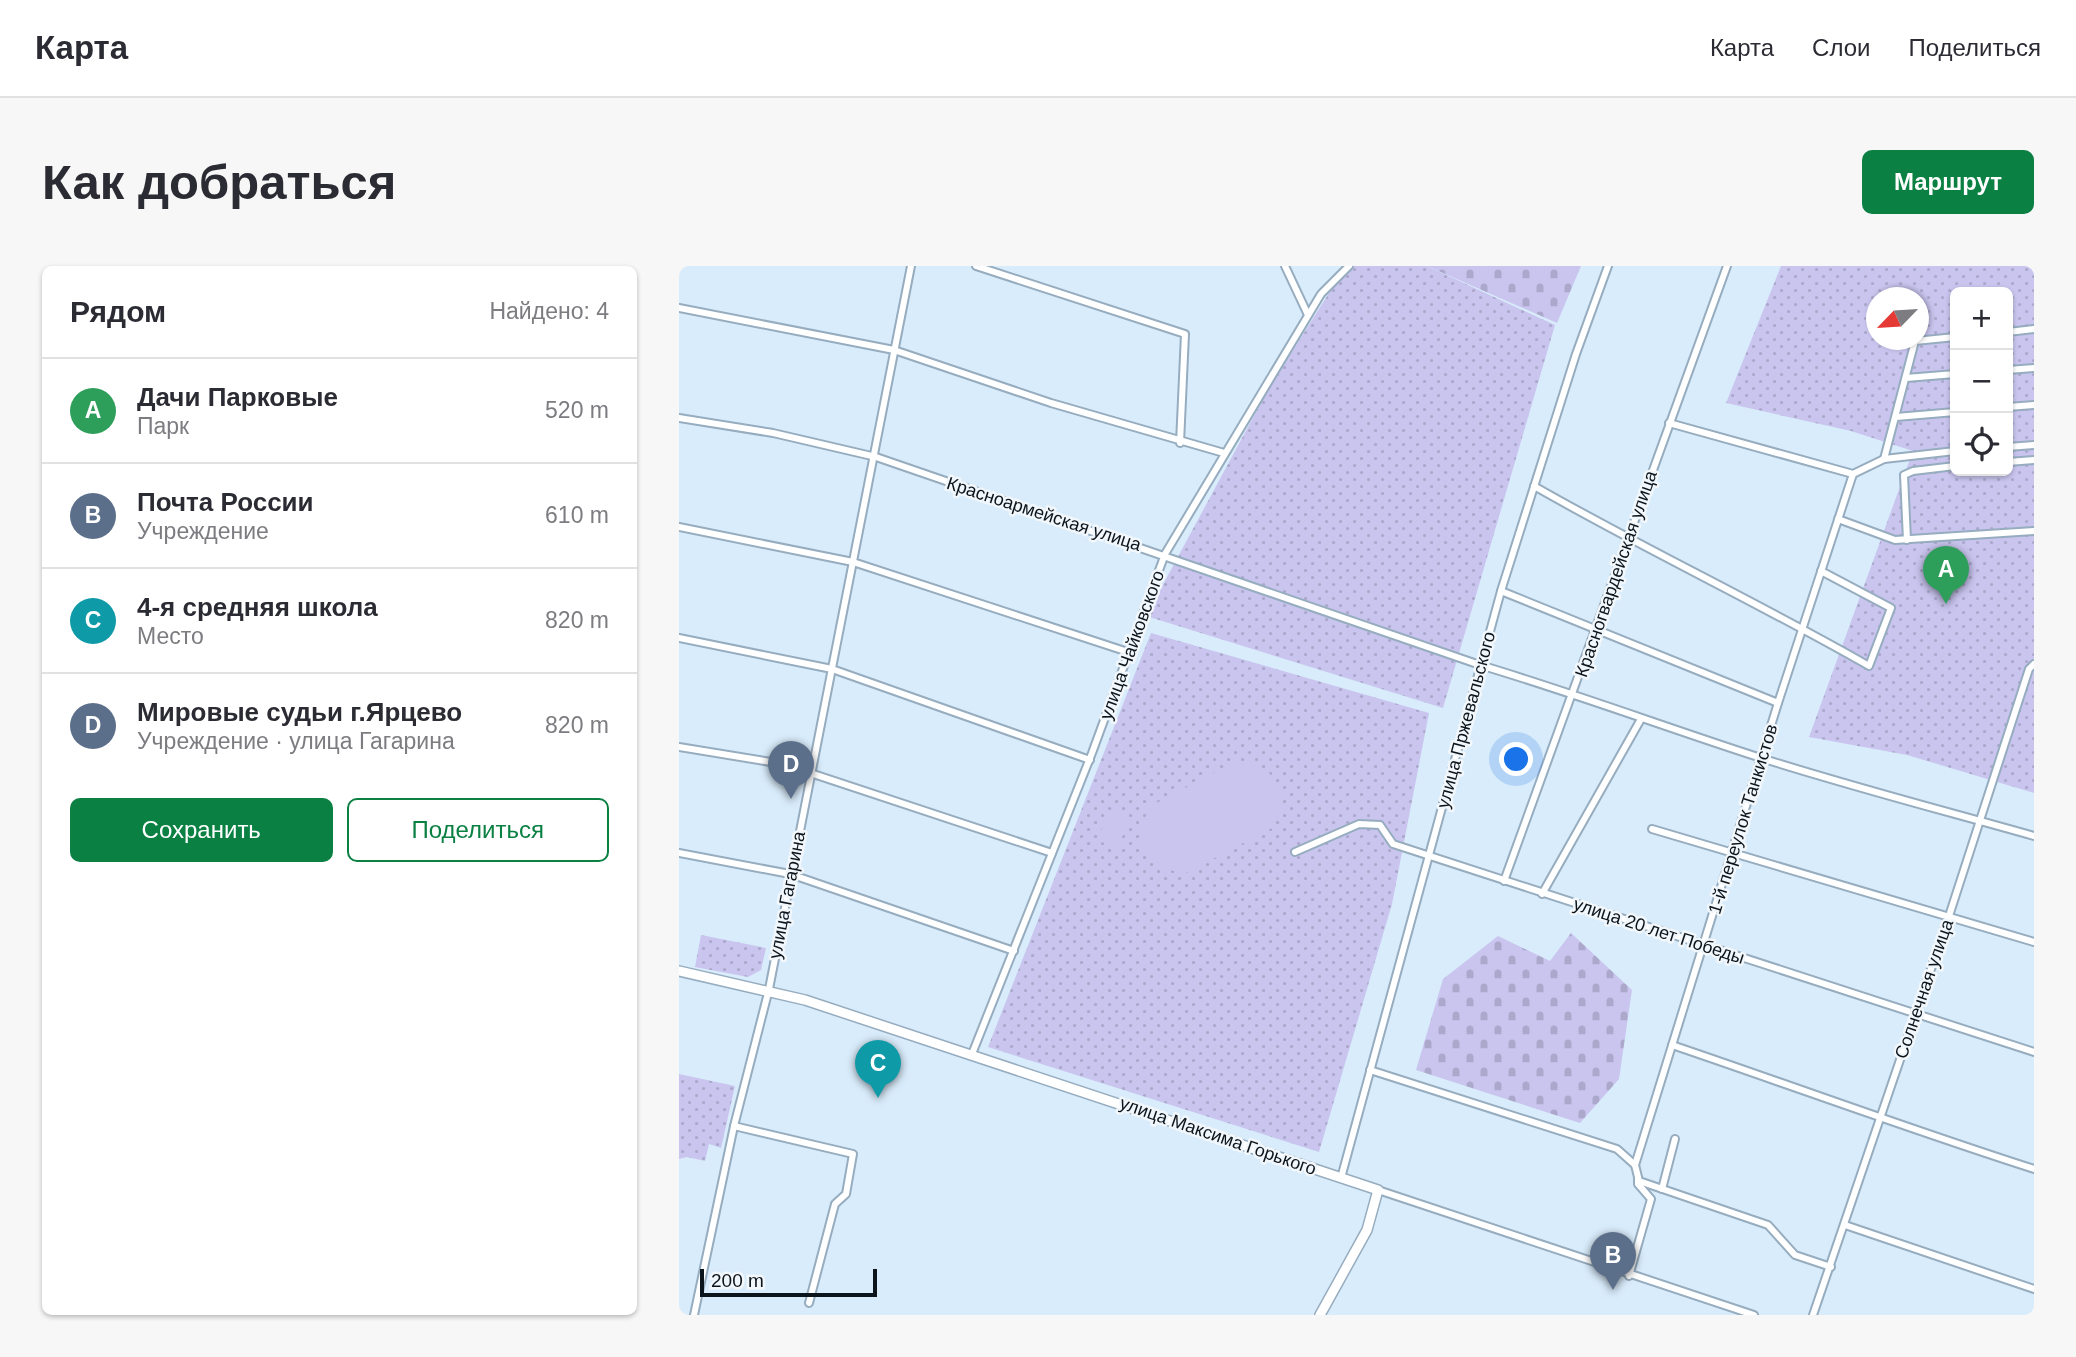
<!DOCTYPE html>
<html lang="ru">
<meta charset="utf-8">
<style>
:root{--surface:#fff;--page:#f7f7f7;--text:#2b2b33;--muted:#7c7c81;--line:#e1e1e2;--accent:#0b8043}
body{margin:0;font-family:Helvetica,sans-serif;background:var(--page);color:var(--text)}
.controls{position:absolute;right:21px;top:21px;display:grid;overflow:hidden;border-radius:10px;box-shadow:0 2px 5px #0004}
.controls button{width:63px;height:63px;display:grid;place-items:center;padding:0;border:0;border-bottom:2px solid var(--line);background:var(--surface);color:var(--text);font:35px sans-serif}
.compass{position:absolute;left:1187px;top:21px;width:63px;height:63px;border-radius:50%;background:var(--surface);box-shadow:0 2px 5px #0004;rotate:245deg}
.scale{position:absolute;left:21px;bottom:18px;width:177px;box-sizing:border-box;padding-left:7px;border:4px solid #0d151c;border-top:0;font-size:19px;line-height:24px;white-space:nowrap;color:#0d151c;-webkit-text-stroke:5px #f2f7fb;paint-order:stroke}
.you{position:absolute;left:838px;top:494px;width:24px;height:24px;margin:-18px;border:5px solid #fff;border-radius:50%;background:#1a73e8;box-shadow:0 0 0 10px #1a73e833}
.badge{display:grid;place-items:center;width:46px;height:46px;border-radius:50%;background:var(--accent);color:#fff;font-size:23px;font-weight:700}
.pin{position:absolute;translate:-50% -58px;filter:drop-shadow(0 2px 4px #0008)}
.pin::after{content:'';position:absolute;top:37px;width:24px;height:21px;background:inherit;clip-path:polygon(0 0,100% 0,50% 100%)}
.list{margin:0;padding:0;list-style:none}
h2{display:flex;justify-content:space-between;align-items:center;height:91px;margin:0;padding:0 28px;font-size:30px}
h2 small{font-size:23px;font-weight:400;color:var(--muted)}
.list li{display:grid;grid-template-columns:46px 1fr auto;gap:21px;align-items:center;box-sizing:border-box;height:105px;padding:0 28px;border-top:2px solid var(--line)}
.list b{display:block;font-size:26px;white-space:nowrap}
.list p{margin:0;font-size:23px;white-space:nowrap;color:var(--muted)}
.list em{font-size:23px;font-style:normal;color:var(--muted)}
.actions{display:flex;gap:14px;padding:21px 28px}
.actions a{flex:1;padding:16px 0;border:2px solid var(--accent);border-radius:10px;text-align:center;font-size:24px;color:var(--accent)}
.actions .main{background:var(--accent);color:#fff}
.icon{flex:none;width:38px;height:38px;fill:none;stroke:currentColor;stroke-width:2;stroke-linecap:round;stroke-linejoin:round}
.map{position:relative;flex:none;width:1355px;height:1049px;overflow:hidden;border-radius:10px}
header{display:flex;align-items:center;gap:42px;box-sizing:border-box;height:98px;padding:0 35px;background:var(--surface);border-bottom:2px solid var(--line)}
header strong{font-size:33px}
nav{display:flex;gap:38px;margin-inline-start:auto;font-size:24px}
.intro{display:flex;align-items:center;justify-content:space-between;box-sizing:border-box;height:168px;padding:0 42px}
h1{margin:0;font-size:49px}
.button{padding:18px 32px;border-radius:10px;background:var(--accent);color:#fff;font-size:24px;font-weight:700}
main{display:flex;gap:42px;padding:0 42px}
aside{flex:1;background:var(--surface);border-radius:10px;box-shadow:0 2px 5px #0004}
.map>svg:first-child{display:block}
</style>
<header>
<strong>Карта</strong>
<nav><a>Карта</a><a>Слои</a><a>Поделиться</a></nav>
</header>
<div class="intro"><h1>Как добраться</h1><a class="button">Маршрут</a></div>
<main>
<aside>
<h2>Рядом<small>Найдено: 4</small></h2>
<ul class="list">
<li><span class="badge" style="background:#2e9e5b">A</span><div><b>Дачи Парковые</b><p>Парк</p></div><em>520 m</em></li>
<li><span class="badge" style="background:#5c6f8a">B</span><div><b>Почта России</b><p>Учреждение</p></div><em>610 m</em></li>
<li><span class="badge" style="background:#0f9aa8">C</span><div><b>4-я средняя школа</b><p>Место</p></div><em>820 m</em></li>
<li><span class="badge" style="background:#5c6f8a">D</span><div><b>Мировые судьи г.Ярцево</b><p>Учреждение · улица Гагарина</p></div><em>820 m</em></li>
</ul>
<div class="actions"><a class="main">Сохранить</a><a>Поделиться</a></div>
</aside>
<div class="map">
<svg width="1355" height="1049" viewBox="0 0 1355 1049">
<defs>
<pattern id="cemetery-stones" width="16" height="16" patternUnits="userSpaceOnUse" patternTransform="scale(1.75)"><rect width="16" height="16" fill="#c9c5ef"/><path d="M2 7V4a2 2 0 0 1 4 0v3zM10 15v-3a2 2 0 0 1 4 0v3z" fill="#aba8cc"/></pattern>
<pattern id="park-dots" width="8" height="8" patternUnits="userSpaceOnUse" patternTransform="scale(1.75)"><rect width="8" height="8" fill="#c9c5ef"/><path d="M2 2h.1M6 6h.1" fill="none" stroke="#aba8cc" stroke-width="1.8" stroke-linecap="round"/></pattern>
</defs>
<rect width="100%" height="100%" fill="#d9ecfb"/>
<g fill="url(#cemetery-stones)">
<polygon points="748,0 902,0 878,57"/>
<polygon points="892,667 953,724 940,813 901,857 737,804 764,713 819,670 871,695"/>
</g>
<g fill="url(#park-dots)" fill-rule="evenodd">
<polygon points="667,0 748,0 876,59 764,442 467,350 590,122"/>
<path d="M1102,0H1350L1355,4V527L1228,489L1130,471L1234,185L1172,165L1047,137ZM1276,26H1329V205H1276ZM1198,32H1240V74H1198Z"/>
<polygon points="472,367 750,447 713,638 640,886 309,781"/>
<polygon points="22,669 87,682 82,704 69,711 16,701"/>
<polygon points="0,808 56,820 42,882 30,878 26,895 8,891 0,893"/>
</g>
<g fill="#c9c5ef">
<path d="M555,496C581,498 599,506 604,533L593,562L507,607C463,602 455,579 470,541Z"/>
<polygon points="428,545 449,551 440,581 419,575"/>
</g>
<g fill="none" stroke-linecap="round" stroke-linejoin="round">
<defs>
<g id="street">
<polyline points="297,0 506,68 501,177"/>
<polyline points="606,0 629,49"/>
<polyline points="0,42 215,84 372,137 545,187"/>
<polyline points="1329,66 1355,63"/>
<polyline points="1329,104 1355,102"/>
<polyline points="1227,112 1276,108"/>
<polyline points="1329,141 1355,139"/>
<polyline points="1217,151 1276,146"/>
<path d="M0,152L94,167L197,191L801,399C895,427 986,461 1079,491C1170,520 1263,544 1355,570"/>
<polyline points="990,157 1174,208 1205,193 1276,185"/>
<polyline points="1329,181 1355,179"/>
<polyline points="1205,193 1236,75 1276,71"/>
<polyline points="1329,196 1355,194"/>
<path d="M855,220C965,283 1080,337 1190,400L1212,342L1142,305"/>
<polyline points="1159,253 1216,274 1355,265"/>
<polyline points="0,261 174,296 452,387"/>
<polyline points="1228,274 1225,209 1234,205 1276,200"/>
<polyline points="822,325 1099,437"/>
<polyline points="0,372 153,403 411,494"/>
<polyline points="0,481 104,498 373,587"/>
<polyline points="973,563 1355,676"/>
<polyline points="616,586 680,558 701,559 714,578 1355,786"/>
<polyline points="0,587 111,608 335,685"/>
<polyline points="825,615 1048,0"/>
<polyline points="863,628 962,453"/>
<path d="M993,779C1114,820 1233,864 1355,903"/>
<polyline points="293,788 413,487 486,288 642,28 670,0"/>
<polyline points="691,804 938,883 956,899 960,915 1089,959 1116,989 1152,1001"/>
<polyline points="55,860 174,888 167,928 156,938 130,1037"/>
<polyline points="956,899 1099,437 1174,208"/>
<polyline points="662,912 822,325 897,88 929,0"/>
<polyline points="983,923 996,873"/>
<polyline points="699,924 1075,1049"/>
<polyline points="1166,959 1355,1023"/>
<polyline points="950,1010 972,933 959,918 959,913"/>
<polyline points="15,1049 55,860 90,723 232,0"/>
<polyline points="1134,1049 1270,650 1350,403 1355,398"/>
</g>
<polyline id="secondary" points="0,705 126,734 699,924 688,964 641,1049"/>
</defs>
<use href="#street" stroke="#96acbf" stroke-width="10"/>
<use href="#secondary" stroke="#96acbf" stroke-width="12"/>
<use href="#street" stroke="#fff" stroke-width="6"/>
<use href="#secondary" stroke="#fff" stroke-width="9"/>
</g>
<g text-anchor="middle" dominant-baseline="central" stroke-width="5" stroke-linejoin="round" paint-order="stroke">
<g font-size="18" fill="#0d151c" stroke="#f2f7fb">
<text transform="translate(365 248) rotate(18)">Красноармейская улица</text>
<text transform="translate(937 308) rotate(-71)">Красногвардейская улица</text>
<text transform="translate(453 379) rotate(-70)">улица Чайковского</text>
<text transform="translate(787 454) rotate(-75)">улица Пржевальского</text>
<text transform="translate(1064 553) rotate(-73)">1-й переулок Танкистов</text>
<text transform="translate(108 629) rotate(-79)">улица Гагарина</text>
<text transform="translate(980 665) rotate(18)">улица 20 лет Победы</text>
<text transform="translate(1245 723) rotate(-71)">Солнечная улица</text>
<text transform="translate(539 870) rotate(19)">улица Максима Горького</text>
</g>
</g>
</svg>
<div class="controls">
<button>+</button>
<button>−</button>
<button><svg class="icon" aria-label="locate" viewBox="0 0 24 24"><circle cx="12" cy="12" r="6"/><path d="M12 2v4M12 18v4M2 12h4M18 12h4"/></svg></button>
</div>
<svg class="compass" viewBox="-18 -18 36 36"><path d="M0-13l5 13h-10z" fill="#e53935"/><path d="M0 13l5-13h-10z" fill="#7c7c81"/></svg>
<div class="scale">200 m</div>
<div class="you"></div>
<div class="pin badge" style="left:1267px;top:338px;background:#2e9e5b">A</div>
<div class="pin badge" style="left:934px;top:1024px;background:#5c6f8a">B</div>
<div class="pin badge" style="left:199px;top:832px;background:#0f9aa8">C</div>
<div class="pin badge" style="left:112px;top:533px;background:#5c6f8a">D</div>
</div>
</main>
